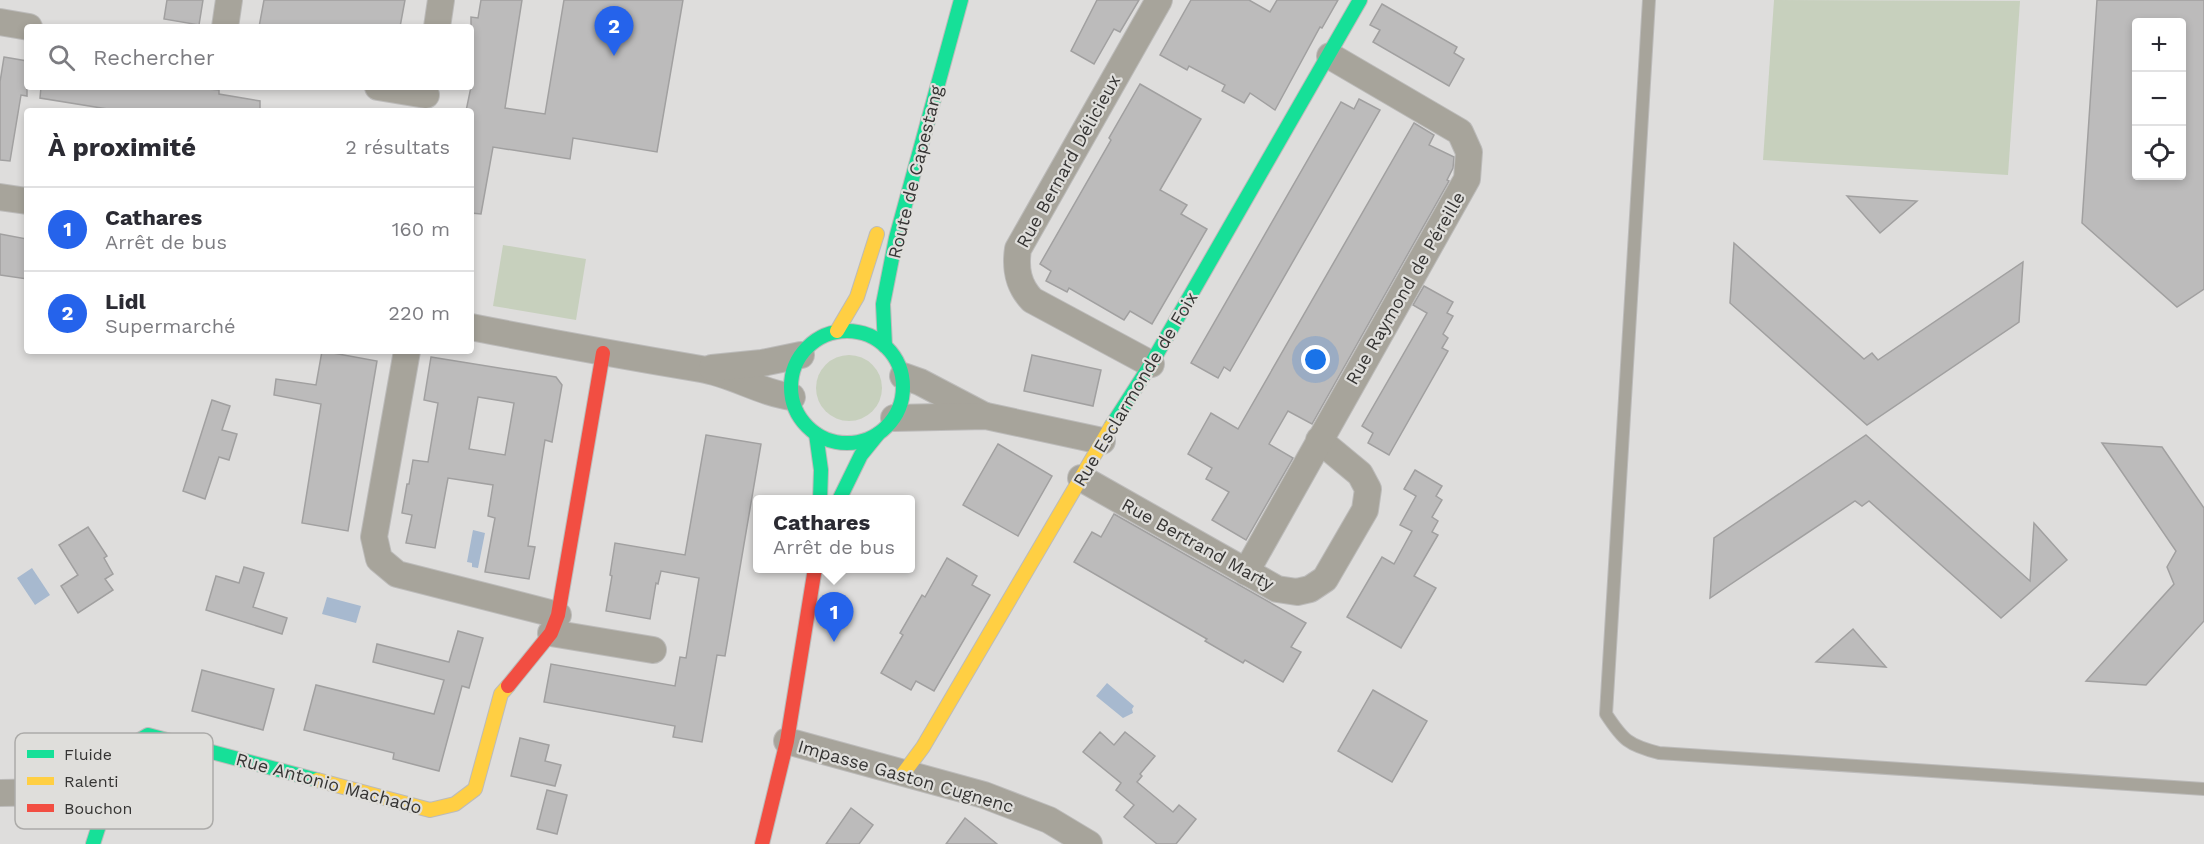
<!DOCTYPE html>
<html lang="fr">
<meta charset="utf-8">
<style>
:root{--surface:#fff;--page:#f7f7f7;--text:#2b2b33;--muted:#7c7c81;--line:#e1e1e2;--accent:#2563eb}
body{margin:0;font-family:"Work Sans",sans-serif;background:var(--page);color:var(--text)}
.controls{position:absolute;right:18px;top:18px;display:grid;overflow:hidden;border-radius:6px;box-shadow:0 3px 9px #0003}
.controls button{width:54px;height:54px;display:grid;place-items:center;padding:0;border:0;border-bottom:2px solid var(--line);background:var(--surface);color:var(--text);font:30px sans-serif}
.you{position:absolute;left:1316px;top:360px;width:21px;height:21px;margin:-15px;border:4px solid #fff;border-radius:50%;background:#1a73e8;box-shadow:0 0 0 9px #1a73e833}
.badge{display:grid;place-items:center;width:39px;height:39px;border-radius:50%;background:var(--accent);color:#fff;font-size:20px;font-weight:700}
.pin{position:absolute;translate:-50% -50px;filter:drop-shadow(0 2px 3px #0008)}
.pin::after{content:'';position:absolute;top:32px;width:21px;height:18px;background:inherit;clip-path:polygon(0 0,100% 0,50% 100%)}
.popup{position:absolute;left:753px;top:495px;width:162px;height:78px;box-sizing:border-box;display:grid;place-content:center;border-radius:6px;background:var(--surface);filter:drop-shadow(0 2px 4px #0005);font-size:20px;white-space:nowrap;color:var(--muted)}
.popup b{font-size:22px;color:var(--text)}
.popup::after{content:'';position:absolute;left:50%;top:100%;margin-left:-12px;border:12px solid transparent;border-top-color:var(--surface)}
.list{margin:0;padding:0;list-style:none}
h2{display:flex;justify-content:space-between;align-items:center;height:78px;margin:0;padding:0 24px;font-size:26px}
h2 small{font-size:20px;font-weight:400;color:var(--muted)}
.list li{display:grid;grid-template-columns:39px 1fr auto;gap:18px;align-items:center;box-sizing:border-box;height:84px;padding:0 24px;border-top:2px solid var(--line)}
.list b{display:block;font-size:22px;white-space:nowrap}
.list p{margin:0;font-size:20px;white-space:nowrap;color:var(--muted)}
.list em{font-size:20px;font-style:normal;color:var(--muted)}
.icon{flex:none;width:33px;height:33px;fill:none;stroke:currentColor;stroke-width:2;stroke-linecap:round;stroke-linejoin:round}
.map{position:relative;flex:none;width:2204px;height:844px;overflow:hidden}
.search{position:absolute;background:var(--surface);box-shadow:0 3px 9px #0003;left:24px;top:24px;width:450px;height:66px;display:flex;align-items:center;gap:15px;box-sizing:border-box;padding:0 21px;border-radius:6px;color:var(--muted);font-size:22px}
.panel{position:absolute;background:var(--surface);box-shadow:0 3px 9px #0003;left:24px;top:108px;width:450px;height:246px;border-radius:6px}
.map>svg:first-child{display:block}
</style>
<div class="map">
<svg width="2204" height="844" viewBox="0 0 2204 844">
<rect width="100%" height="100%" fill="#dedddc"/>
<g fill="#c7d0bd">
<polygon points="1774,0 2020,1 2008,175 1763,160"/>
<polygon points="503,245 586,259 576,320 493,306"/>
<circle cx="849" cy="388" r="33"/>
</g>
<g fill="#a7b9cf">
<polygon points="473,530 485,533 478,568 472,567 472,563 467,562"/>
<polygon points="32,568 50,595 35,605 17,578"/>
<polygon points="327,597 361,606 356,623 322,614"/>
<polygon points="1107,683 1134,706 1132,709 1133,713 1123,718 1096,696"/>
</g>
<g fill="#bcbbbb" stroke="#a1a0a0" stroke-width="1.5" fill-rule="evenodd">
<polygon points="167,0 203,0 199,25 164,19"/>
<polygon points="264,0 405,0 400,27 259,27"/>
<polygon points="481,0 522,0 505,108 545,114 564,0 683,0 657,152 573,138 570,159 493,147 481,214 471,213 471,111 466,111 471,87 471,17 478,18"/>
<polygon points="1097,0 1139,0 1120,32 1114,29 1094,64 1071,51"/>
<polygon points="1191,0 1249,0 1270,12 1277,0 1338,0 1322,28 1320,27 1275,110 1250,93 1244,103 1222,91 1225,85 1189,66 1187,70 1160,55"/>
<path d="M2097,0H2204V289L2177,307L2082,223ZM2136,22H2181V176H2136Z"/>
<polygon points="1382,4 1457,47 1454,53 1464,59 1449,86 1373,42 1380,30 1370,25"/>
<polygon points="4,57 27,61 27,96 21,95 10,161 0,160 0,82"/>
<polygon points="1140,84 1201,119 1160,190 1187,205 1181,214 1207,229 1152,324 1130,311 1124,320 1069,288 1067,292 1046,281 1051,271 1040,264 1111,140 1109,138"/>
<polygon points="41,87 209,87 209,89 219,90 219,94 260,101 260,111 120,111 40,98"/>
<polygon points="1359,99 1380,110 1230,371 1224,367 1218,378 1191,363 1341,102 1354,109"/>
<polygon points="1414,123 1434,135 1429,145 1454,157 1453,168 1447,180 1449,181 1312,424 1288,411 1269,444 1293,458 1246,540 1212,520 1229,492 1206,479 1212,468 1188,454 1211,413 1238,429"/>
<polygon points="1847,196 1917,201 1880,233"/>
<polygon points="0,234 27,239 27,279 0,275"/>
<polygon points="1734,243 1864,359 1872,353 1878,360 2023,262 2019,322 1867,425 1730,303"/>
<polygon points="1424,286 1453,302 1447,313 1453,316 1443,334 1448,338 1442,348 1448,351 1389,455 1368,443 1373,433 1362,426 1427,313 1413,305"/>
<polygon points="322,351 377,361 348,531 302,523 321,404 274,395 276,379 316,385"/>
<polygon points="1032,355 1101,370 1093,406 1024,391"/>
<path d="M431,357L556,377L562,385L552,442L545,440L528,546L535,547L529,579L485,572L495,518L488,516L493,485L448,478L435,548L406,543L412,515L402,513L407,484H409L413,460L428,462L438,403L424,400ZM478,397L514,403L505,455L469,449Z"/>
<polygon points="212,400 230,406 222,430 237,434 229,460 219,457 205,499 183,491"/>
<polygon points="706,435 761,444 725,656 717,655 702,742 673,737 675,726 544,702 551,664 675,686 680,657 686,658 699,578 661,571 658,584 656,583 650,619 606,611 612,576 610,575 615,543 685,555"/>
<polygon points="1866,435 2030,581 2034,523 2067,560 2001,618 1869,501 1862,506 1855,501 1710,598 1714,538"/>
<polygon points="2102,443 2162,447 2204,508 2204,621 2146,685 2086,681 2174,584 2167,567 2176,551"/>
<polygon points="998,444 1052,476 1018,536 963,505"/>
<polygon points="1415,470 1442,486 1436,496 1442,500 1432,517 1438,521 1432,532 1438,535 1414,576 1436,588 1401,648 1347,617 1382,557 1394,564 1412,531 1400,525 1416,496 1404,489"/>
<polygon points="1114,514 1306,623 1291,647 1301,652 1283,682 1245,660 1243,663 1205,641 1207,639 1074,562 1092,532 1101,537"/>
<polygon points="88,527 107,556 104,558 113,574 105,579 113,590 78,613 61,586 78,575 59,545"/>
<polygon points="947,558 977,576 972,585 990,595 934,691 916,681 911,690 881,673 903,635 900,633 922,595 925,597"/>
<polygon points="244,567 264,573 253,607 287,618 282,634 206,610 216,576 239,583"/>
<polygon points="1853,629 1886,667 1816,662"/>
<polygon points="458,631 483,638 469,688 462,686 439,771 393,759 394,753 304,730 316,685 434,714 444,680 373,662 377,644 449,662"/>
<polygon points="202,670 274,689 263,730 192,711"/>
<polygon points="1373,690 1427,721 1392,782 1338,751"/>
<polygon points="1100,732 1114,745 1125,732 1155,756 1140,774 1142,776 1137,782 1173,812 1179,805 1196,819 1176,844 1157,844 1124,817 1134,805 1116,790 1121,783 1083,752"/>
<polygon points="520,738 549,745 545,761 561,765 555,786 511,776"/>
<polygon points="547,790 567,795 557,834 537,829"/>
<polygon points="851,808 873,825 859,844 826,844"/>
<polygon points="965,818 997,844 946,844"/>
</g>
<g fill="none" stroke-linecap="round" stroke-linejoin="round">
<defs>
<path id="lane" d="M1649,0L1606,714C1623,740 1628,745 1659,753L2204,789"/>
<g id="street">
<polyline points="0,22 29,27"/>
<polyline points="225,27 229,0"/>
<polyline points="437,27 441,0"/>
<polyline points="378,87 426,95"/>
<polyline points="0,197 27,201"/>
<path d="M471,327C547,342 624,356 701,369C732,374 761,393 792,397"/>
<polyline points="407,351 374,537 379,559 397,574 558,615"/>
<path d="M1151,364L1032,300C1018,285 1015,269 1018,249L1159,0"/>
<polyline points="712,368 762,363 801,355"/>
<polyline points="903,376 920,382 983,415"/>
<polyline points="894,418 986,416 1102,441"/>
<polyline points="1081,478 1277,589 1297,592 1310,589 1325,579 1365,510 1368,489 1360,474 1319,440"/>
<polyline points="1246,572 1467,179 1469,152 1460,132 1330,56"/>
<polyline points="551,633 653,650"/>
<polyline points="787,741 984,795 1049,820 1089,844"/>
<polyline points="0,793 110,791"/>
</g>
<g id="fast">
<circle cx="847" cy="387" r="56"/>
<polyline points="885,346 883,304 896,238 961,0"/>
<polyline points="1112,425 1151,364 1360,0"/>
<polyline points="816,434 821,470 820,500"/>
<polyline points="839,500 861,455 878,434"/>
<polyline points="93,844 110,791 136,742 148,735 317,780"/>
</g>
<g id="slow">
<polyline points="837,331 857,297 877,234"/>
<polyline points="903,774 923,747 1112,425"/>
<polyline points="317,780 430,810 455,804 475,789 501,694 508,686"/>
</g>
<g id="jam">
<polyline points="508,686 551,633 558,615 603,353"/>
<polyline points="762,844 787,741 815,568"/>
</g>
</defs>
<use href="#lane" stroke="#bcbbba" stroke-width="14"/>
<use href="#street" stroke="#bcbbba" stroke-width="28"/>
<use href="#fast" stroke="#bcbbba" stroke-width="16"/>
<use href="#slow" stroke="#bcbbba" stroke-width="16"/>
<use href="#jam" stroke="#bcbbba" stroke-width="16"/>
<use href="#lane" stroke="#a7a49b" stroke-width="12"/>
<use href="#street" stroke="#a7a49b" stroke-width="26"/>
<use href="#fast" stroke="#16e098" stroke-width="14"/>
<use href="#slow" stroke="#ffcf43" stroke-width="14"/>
<use href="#jam" stroke="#f24e42" stroke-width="14"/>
</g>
<g text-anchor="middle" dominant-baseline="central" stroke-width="4.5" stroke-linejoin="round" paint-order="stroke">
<g font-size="18" fill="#363534" stroke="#dfdedb">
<text transform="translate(1068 161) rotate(-61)">Rue Bernard Délicieux</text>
<text transform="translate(915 172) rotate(-76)">Route de Capestang</text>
<text transform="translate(1405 288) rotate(-60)">Rue Raymond de Péreille</text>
<text transform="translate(1135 389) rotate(-59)">Rue Esclarmonde de Foix</text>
<text transform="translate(1198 544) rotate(29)">Rue Bertrand Marty</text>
<text transform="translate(906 776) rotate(16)">Impasse Gaston Cugnenc</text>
<text transform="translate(329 783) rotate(15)">Rue Antonio Machado</text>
</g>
</g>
<rect x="15" y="733" width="198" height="96" rx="9" fill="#dfdedb" stroke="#acaba9" stroke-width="1.5"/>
<rect x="27" y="750" width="27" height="8" fill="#16e098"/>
<rect x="27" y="777" width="27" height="8" fill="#ffcf43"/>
<rect x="27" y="804" width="27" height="8" fill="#f24e42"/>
<g font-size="16" fill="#363534">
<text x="64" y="760">Fluide</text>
<text x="64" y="787">Ralenti</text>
<text x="64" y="814">Bouchon</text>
</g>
</svg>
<div class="controls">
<button>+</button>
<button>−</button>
<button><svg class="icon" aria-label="locate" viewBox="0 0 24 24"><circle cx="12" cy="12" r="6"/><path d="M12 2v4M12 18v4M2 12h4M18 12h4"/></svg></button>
</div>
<div class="you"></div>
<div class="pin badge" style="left:834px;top:642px">1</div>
<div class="popup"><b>Cathares</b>Arrêt de bus</div>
<div class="pin badge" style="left:614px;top:56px">2</div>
<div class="search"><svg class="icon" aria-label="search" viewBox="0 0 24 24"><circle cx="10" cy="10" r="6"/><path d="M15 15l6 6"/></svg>Rechercher</div>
<section class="panel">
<h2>À proximité<small>2 résultats</small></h2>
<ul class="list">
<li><span class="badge">1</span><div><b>Cathares</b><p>Arrêt de bus</p></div><em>160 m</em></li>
<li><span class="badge">2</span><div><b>Lidl</b><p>Supermarché</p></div><em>220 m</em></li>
</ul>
</section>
</div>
